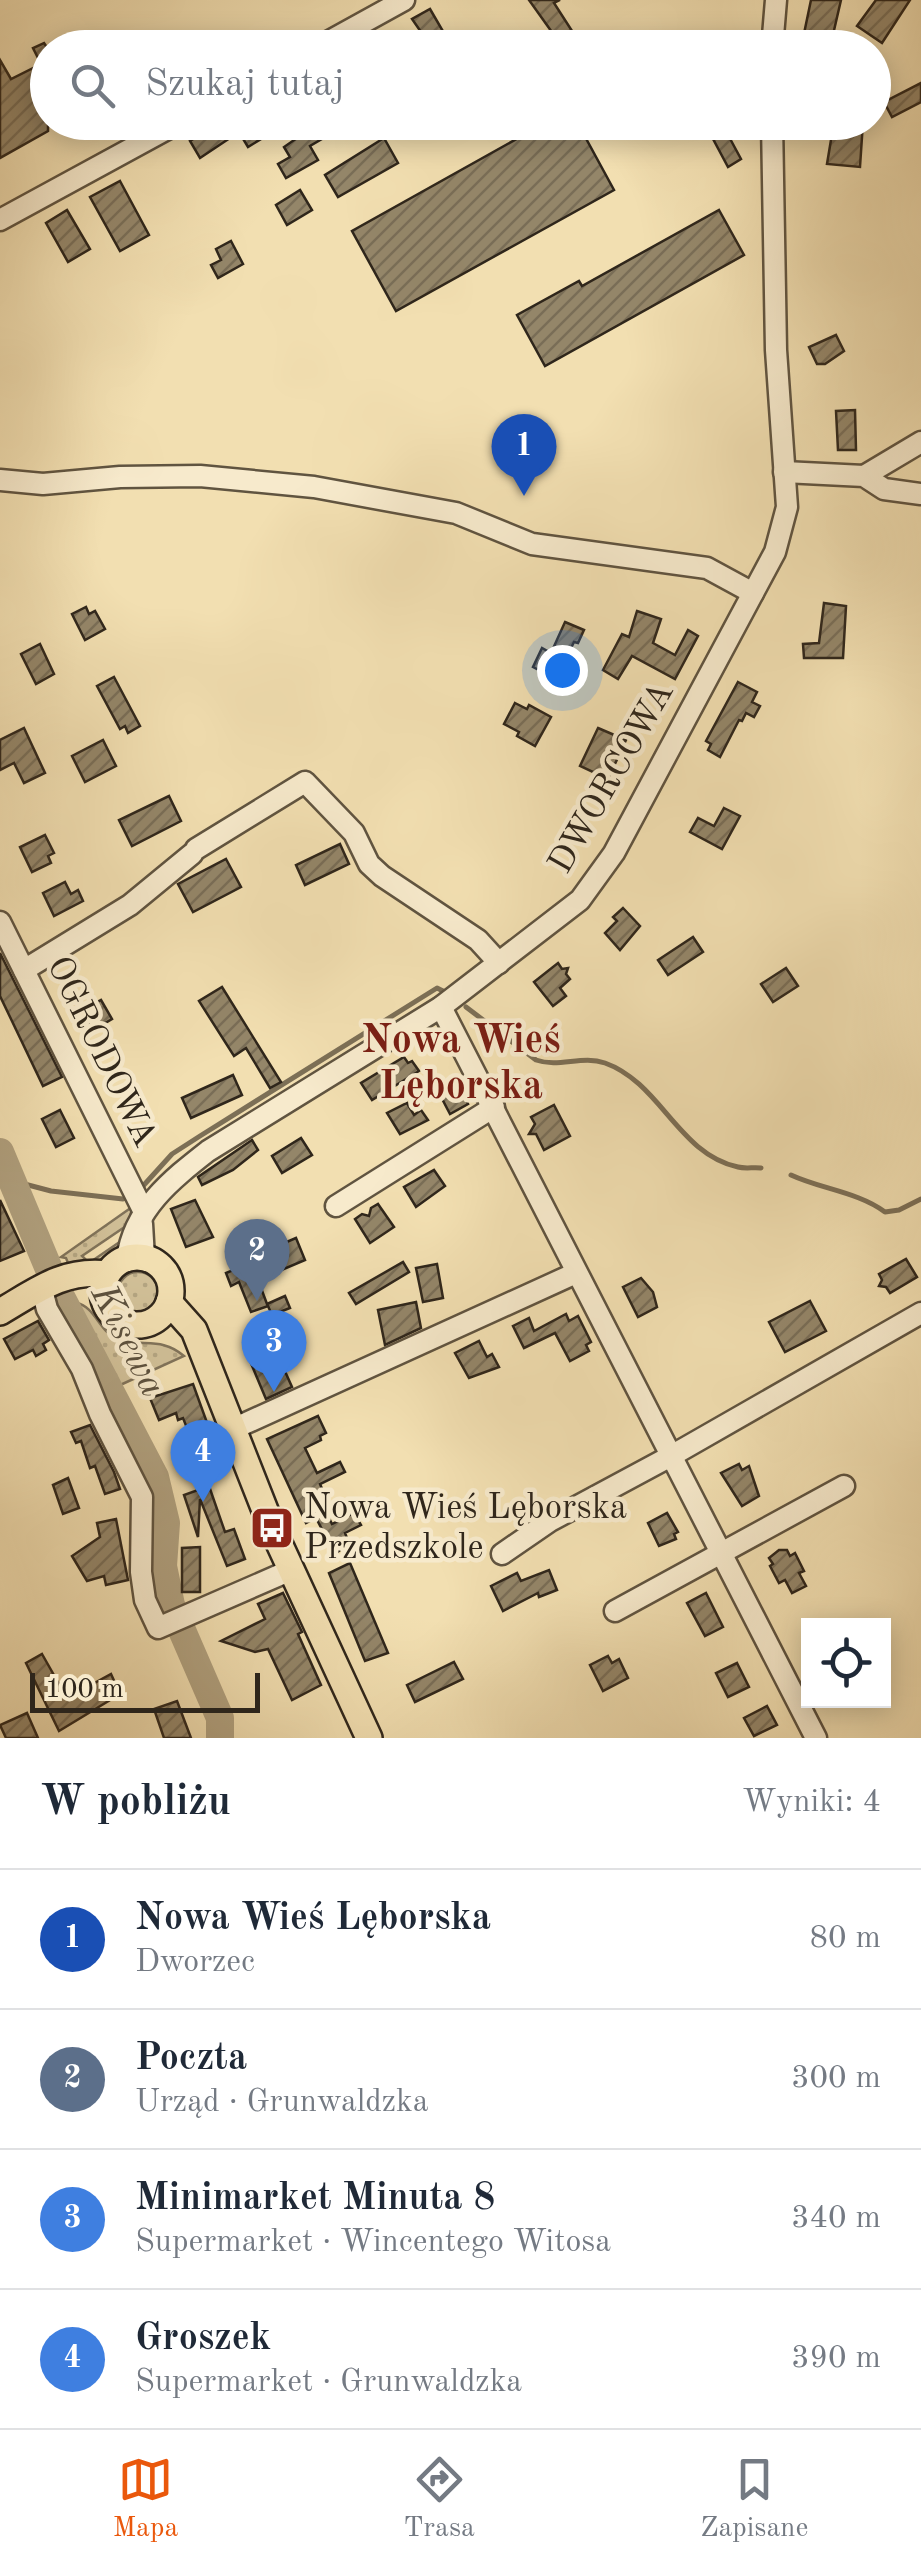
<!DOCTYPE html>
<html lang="pl">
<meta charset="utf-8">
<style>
:root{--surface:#fff;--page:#f6f6f7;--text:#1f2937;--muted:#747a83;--line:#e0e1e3;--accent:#ea580c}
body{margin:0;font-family:"Old Standard TT",serif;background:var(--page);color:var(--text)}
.controls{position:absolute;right:30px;bottom:30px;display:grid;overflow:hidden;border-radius:0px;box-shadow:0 5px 25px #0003}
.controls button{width:90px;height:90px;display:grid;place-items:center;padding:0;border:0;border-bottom:2px solid var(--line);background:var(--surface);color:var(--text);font:50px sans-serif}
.scale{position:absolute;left:30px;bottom:25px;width:230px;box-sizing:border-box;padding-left:10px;border:5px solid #2f261b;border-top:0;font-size:28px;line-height:35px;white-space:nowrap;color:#2f261b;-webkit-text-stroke:8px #f7eacc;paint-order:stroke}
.you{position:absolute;left:562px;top:670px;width:35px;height:35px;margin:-25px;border:8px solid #fff;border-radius:50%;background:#1a73e8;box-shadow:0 0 0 15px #1a73e833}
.badge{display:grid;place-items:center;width:65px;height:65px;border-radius:50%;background:var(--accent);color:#fff;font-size:32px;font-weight:700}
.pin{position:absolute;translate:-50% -82px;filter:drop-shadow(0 2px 5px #0008)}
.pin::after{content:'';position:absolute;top:52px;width:35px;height:30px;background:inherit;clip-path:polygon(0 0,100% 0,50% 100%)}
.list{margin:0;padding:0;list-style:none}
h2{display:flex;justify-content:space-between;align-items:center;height:130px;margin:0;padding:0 40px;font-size:42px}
h2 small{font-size:32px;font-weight:400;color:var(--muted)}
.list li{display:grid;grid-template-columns:65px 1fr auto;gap:30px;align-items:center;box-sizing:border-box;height:140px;padding:0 40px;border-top:2px solid var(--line)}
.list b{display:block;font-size:38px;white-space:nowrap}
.list p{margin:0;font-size:32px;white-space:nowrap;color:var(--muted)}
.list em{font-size:32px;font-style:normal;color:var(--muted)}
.icon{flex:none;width:55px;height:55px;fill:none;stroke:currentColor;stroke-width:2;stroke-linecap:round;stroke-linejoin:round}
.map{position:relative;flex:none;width:921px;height:1738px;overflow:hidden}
.search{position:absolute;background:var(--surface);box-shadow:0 5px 25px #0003;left:30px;right:30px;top:30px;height:110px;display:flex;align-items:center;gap:25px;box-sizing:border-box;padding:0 35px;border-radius:55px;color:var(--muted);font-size:38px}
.sheet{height:690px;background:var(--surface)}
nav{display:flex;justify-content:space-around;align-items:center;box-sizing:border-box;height:140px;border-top:2px solid var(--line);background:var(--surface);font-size:28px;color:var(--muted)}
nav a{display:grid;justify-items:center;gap:5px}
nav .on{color:var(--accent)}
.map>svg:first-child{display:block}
</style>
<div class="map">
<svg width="921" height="1738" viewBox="0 0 921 1738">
<defs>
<pattern id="grass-dots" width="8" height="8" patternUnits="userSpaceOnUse" patternTransform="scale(2.5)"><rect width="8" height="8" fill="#d1c098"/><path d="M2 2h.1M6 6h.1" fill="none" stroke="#b4a582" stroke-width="1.8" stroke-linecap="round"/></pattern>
<pattern id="building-hatch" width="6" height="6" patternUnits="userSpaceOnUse" patternTransform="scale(2.5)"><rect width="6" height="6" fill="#948669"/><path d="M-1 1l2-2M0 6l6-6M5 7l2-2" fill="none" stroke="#796d56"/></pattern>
</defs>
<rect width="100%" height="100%" fill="#f2dfb1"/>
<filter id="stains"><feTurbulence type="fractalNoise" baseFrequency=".002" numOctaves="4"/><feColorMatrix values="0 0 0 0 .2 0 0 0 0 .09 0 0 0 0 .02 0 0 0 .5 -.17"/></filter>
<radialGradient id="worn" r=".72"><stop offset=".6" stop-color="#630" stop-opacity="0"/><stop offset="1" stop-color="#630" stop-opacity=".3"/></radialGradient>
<g fill="url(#grass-dots)" stroke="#80735a" stroke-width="2.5">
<path d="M132,1207L129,1224L82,1256L89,1263L124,1239C113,1264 94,1265 70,1268L66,1258L61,1257Z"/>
<circle cx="138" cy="1292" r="20"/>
<path d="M77,1303C95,1307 99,1331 117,1339C142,1348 161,1336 184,1356L118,1386Z"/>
</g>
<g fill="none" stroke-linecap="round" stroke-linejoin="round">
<g stroke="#7c6f56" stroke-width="5">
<path d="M466,1007L536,1060C559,1068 582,1055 605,1063C661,1083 678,1154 738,1167C745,1169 754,1167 761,1168"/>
<path d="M791,1175C821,1189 858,1192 885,1212L899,1210L921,1199"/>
<polyline points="13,1181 51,1191 123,1199"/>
<polyline points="143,1186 172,1154 200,1136 437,988 443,991"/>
</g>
<polyline stroke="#b0a07e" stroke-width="28" points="0,1152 59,1293 155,1477 166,1523 163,1566 171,1605 220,1718 220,1738"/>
</g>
<g fill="url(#building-hatch)" stroke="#2f261b" stroke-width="2.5">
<polygon points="529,0 560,0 554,3 583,48 550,48 559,42"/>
<polygon points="811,0 841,0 832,39 821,37 819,48 801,48"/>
<polygon points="876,0 910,0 882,43 857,26"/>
<polygon points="430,9 444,33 428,42 412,19"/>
<polygon points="44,43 48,49 48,131 0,158 0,60 11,79 41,64 33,48"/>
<polygon points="921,83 921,102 892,117 884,102"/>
<polygon points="221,122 258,122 266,136 248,147 239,132 200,158 190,141"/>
<polygon points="320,122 351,122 310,146 318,160 286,178 278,164 290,157 284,147"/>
<polygon points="547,122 577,122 614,190 396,311 352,231"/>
<polygon points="704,122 721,122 741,159 728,167"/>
<polygon points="834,122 863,122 860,167 827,164"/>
<polygon points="384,138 398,163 338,197 325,175"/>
<polygon points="120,181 149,235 120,251 90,197"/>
<polygon points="300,190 312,210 287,225 276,205"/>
<polygon points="67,210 90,249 68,262 46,223"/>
<polygon points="719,210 744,255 545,366 517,315 579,281 582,286"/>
<polygon points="231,241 243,264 218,278 211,265 221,260 216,249"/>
<polygon points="836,335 844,351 825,364 817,364 809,347"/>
<polygon points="855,410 856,450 838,450 836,411"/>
<polygon points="824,603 846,606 843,658 804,658 803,644 819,643"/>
<polygon points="86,607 89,614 95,611 105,629 85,640 72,614"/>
<polygon points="637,611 661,619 653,643 675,655 688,630 698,636 675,679 632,656 618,679 603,670 622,634 629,637"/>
<polygon points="565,622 584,630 578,643 574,642 556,679 533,667 542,648 551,653"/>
<polygon points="40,644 54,674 36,684 21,654"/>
<polygon points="114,677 140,726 128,733 125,726 120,729 97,686"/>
<polygon points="738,682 757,692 752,702 760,706 754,717 746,713 742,721 739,720 720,757 708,750 711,744 706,741"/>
<polygon points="515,703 527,709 529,705 551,717 535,746 517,736 519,732 504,724"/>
<polygon points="24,728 45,773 24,783 14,763 0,770 0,740"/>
<polygon points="598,728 626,740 608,779 580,766"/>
<polygon points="103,740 116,766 85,782 72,756"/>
<polygon points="169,796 181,821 132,846 119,820"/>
<polygon points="724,808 740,816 722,849 690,832 698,818 714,826"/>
<polygon points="45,835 54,853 48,856 51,863 32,872 20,847"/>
<polygon points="340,844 349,864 305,885 296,865"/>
<polygon points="226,859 241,887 193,912 178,884"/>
<polygon points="65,882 71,894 78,890 83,901 54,916 43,893"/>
<polygon points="623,908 640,926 620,950 605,933 617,921 613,917"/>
<polygon points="693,937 703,952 668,975 658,960"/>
<polygon points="0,953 62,1077 43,1086 0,996"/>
<polygon points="558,963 562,969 568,968 566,974 570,979 560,988 566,996 553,1006 534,982"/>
<polygon points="786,968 798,986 773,1002 761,984"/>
<polygon points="222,987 281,1082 270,1088 246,1048 234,1056 199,1001"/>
<polygon points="101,1000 112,1019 95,1029 91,1022 86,1025 79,1012"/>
<polygon points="404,1057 408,1063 412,1061 419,1071 372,1100 361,1083"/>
<polygon points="233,1075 242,1095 191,1118 182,1098"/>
<polygon points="456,1081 468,1104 450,1114 438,1091"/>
<polygon points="407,1103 414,1115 421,1110 428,1120 400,1134 387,1113"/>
<polygon points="554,1105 570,1136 544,1150 536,1134 529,1134 535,1124 531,1117"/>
<polygon points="60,1110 74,1138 56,1147 42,1119"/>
<polygon points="301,1138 312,1155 282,1173 272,1156"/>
<polygon points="252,1140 258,1150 233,1170 202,1185 198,1177"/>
<polygon points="434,1170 445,1186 416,1207 404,1187"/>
<polygon points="0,1200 24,1251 0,1261"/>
<polygon points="195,1200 213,1237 186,1247 171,1209"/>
<polygon points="378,1204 394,1227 370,1243 355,1219 362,1214 369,1216 371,1208"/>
<polygon points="296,1238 305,1260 258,1280 267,1304 285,1296 290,1308 272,1315 268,1306 251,1312 239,1282 231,1286 226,1273 253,1262 251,1257"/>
<polygon points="906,1259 917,1277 890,1293 886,1287 879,1286 882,1280 879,1274"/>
<polygon points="403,1262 409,1272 356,1304 349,1293"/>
<polygon points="437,1264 443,1298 423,1302 416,1268"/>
<polygon points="641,1278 653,1292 657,1307 638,1317 623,1287"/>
<polygon points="810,1301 826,1331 785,1352 769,1322"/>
<polygon points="416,1302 421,1328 385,1345 378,1310"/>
<polygon points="566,1314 569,1321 578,1316 591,1342 586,1345 589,1351 570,1361 555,1333 524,1348 513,1326 529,1318 534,1331"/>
<polygon points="38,1321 49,1340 43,1344 46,1350 36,1356 33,1350 15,1359 4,1339"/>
<polygon points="270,1338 292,1387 266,1399 245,1349"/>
<polygon points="479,1341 487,1357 492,1354 499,1367 469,1378 455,1353"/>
<polygon points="193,1384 210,1431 191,1438 183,1418 178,1420 176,1413 159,1420 150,1398"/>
<polygon points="318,1416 326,1433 320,1436 321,1440 305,1448 317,1473 340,1462 345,1472 320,1484 323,1491 317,1494 332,1524 354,1513 361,1525 345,1533 349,1543 335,1554 316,1518 306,1523 267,1439"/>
<polygon points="90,1425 114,1472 120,1489 105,1494 95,1466 90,1468 81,1441 76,1443 71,1432"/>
<polygon points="739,1464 742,1470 749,1466 759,1496 742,1506 721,1473"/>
<polygon points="68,1478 79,1508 63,1514 53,1485"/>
<polygon points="209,1486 225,1532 234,1529 245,1559 227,1566 200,1499 198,1537 184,1495"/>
<polygon points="667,1513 678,1532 674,1534 676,1539 659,1546 648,1523"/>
<polygon points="116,1519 128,1580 106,1585 104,1576 87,1581 72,1556 100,1537 97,1523"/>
<polygon points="200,1547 200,1592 182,1592 182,1548"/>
<polygon points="779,1550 787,1550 790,1556 795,1553 804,1571 799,1573 806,1586 792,1593 785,1580 779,1583 770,1566 773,1564 769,1558"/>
<polygon points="350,1563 388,1653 365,1661 329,1573"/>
<polygon points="549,1570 557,1590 539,1597 538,1593 503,1611 491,1586 517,1573 521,1581"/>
<polygon points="283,1593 302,1632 298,1634 321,1685 292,1700 268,1649 255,1652 221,1641 265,1619 258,1604"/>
<polygon points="706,1593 723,1627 705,1636 687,1603"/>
<polygon points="42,1654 67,1698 111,1674 120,1694 59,1731 26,1663"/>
<polygon points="608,1656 612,1663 619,1659 628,1678 603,1691 590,1665"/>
<polygon points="454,1662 463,1679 415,1702 407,1685"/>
<polygon points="737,1663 749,1687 728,1697 716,1673"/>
<polygon points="177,1701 191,1738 164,1738 154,1709"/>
<polygon points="767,1706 777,1725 754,1736 744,1718"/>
<polygon points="27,1713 38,1738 6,1738 0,1725"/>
</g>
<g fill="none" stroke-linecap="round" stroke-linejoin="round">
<defs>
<g id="minor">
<polyline points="317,48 404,0"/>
<polyline points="772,48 776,0"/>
<polyline points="0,220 180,122"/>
<polyline points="784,472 864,476 884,489 921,494"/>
<polyline points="864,476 921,442"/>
<polyline points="0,480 43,484 120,477 200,476 314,487 456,513 532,544 707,568 753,593"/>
<polyline points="196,849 305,782 354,833 369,864 382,876 478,940 499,963"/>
<polyline points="0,922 144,1212"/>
<polyline points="24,970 130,905 192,854"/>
<polyline points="441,1007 816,1738"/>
<polyline points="336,1206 494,1107"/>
<polyline points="142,1224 144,1258"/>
<path d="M127,1259C134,1209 171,1180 208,1151L441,1007L580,900L614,853L775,552L787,507L776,350L772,122"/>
<polyline points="41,1286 47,1309 82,1369 100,1414 142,1497 141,1572 145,1600 158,1628 291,1570"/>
<polyline points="233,1429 576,1273"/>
<polyline points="502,1554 550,1521 671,1456 921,1313"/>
<polyline points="615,1611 844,1486"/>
</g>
<g id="major">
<circle cx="137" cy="1291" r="34"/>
<polyline points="169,1302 194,1330 272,1528 369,1738"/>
<path d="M0,1312C36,1291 63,1269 107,1274"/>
</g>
</defs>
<use href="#minor" stroke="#605440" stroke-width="25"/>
<use href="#major" stroke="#2f261b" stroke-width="30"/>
<use href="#minor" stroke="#f7eacc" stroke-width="20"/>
<use href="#major" stroke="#f2dfb1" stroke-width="25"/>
</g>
<defs>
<symbol id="bus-square" viewBox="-11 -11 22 22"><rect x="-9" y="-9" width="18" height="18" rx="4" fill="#8f2418" stroke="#f7eacc"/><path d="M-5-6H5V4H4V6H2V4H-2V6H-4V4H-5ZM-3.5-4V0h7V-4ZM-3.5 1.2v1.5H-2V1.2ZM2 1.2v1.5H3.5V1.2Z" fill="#fff"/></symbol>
</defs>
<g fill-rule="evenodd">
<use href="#bus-square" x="247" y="1503" width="50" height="50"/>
</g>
<g text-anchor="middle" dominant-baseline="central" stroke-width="9" stroke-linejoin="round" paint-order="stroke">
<g font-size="35" fill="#2f261b" stroke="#f7eacc">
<text transform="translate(612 778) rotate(-60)">DWORCOWA</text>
<text transform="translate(101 1052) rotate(64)">OGRODOWA</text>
</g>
<g font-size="35" fill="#2f261b" stroke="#f7eacc" text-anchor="start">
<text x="304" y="1508">Nowa Wieś Lęborska<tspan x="304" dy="40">Przedszkole</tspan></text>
</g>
<g font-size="38" font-style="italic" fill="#5c513e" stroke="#f7eacc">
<text transform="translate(127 1341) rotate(63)">Kisewa</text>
</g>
<g font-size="40" font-weight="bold" fill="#7a1f14" stroke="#f7eacc">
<text x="461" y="1042">Nowa Wieś<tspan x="461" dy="46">Lęborska</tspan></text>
</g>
</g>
<rect width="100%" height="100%" filter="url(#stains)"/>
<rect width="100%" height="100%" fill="url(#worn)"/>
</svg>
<div class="controls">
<button><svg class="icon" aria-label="locate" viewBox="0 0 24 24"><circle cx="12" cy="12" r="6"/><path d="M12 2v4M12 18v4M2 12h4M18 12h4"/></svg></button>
</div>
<div class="scale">100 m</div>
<div class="you"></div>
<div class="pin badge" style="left:524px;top:496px;background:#1a4fb4">1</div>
<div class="pin badge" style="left:257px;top:1301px;background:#5c6f8a">2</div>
<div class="pin badge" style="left:274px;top:1392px;background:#3f7fe0">3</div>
<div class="pin badge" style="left:203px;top:1502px;background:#3f7fe0">4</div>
<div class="search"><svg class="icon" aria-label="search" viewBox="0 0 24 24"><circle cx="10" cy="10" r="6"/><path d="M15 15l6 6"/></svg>Szukaj tutaj</div>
</div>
<section class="sheet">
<h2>W pobliżu<small>Wyniki: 4</small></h2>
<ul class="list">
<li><span class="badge" style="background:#1a4fb4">1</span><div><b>Nowa Wieś Lęborska</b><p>Dworzec</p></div><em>80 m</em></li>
<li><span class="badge" style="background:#5c6f8a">2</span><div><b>Poczta</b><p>Urząd · Grunwaldzka</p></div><em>300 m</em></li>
<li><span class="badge" style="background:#3f7fe0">3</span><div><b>Minimarket Minuta 8</b><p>Supermarket · Wincentego Witosa</p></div><em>340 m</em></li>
<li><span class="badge" style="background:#3f7fe0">4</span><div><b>Groszek</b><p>Supermarket · Grunwaldzka</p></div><em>390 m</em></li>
</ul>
</section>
<nav>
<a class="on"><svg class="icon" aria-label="map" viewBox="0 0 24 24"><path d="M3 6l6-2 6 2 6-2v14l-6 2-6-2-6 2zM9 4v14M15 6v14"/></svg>Mapa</a>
<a><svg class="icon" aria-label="directions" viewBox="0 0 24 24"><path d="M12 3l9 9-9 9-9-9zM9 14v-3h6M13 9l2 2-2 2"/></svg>Trasa</a>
<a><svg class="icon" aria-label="saved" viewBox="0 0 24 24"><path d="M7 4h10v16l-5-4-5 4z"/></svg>Zapisane</a>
</nav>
